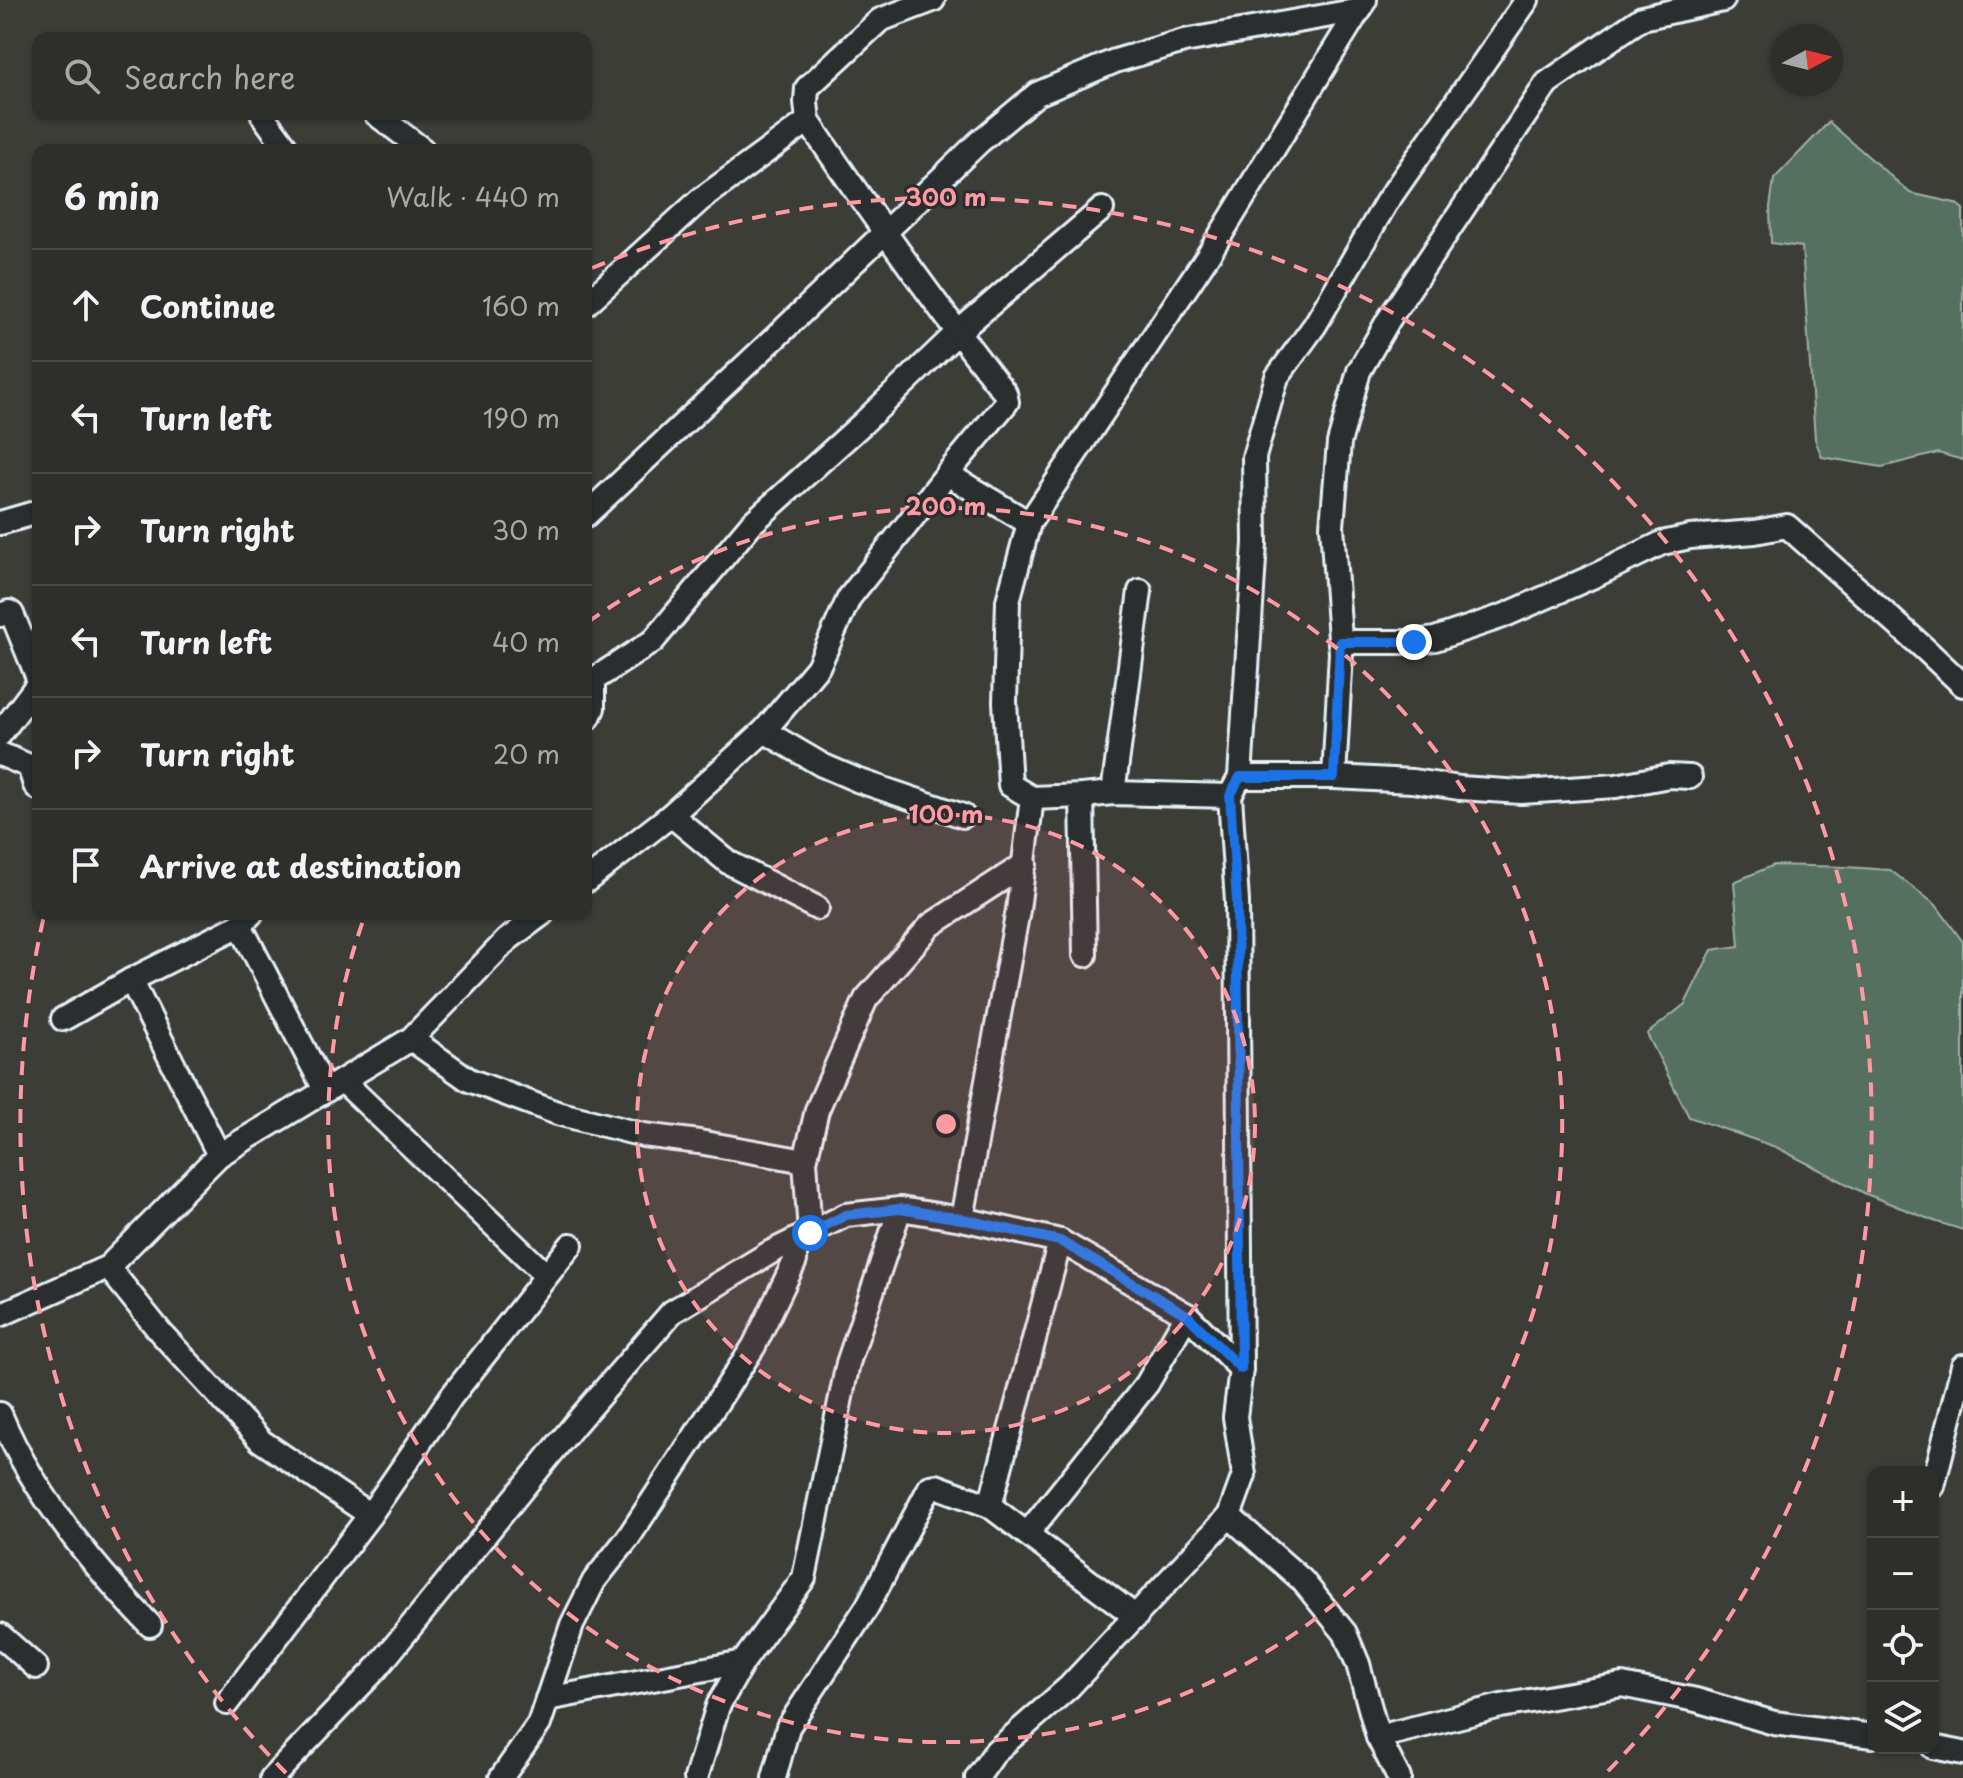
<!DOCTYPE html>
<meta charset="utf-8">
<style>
:root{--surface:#2e2e2a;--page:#3a3a36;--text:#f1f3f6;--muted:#a7a8a8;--line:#494a47}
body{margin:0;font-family:"Playpen Sans",sans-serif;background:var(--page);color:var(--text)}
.controls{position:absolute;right:24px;bottom:24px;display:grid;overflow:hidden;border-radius:16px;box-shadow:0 2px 6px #0004}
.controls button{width:72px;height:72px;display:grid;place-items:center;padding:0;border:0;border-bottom:2px solid var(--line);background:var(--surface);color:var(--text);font:40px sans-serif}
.compass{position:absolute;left:1771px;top:24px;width:72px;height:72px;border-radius:50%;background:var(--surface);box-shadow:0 2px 6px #0004;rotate:83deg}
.stop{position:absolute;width:24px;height:24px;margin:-18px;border:6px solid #1a73e8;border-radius:50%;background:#fff}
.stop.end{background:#1a73e8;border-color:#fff;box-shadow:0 2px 8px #0008}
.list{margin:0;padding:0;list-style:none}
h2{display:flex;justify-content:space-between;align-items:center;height:104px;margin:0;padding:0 32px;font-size:34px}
h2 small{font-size:26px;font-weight:400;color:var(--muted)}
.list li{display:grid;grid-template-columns:52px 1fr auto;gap:24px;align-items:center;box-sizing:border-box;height:112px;padding:0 32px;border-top:2px solid var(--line)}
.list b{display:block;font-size:30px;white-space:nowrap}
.list em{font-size:26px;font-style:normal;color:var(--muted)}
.icon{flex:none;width:44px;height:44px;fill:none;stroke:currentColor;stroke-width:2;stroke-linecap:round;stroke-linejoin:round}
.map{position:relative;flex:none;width:1963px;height:1778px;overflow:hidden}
.search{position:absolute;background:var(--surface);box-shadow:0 2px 6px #0004;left:32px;top:32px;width:560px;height:88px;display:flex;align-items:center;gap:20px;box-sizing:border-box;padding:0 28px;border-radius:16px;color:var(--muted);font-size:30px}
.panel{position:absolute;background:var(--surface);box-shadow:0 2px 6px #0004;left:32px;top:144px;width:560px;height:776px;border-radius:16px}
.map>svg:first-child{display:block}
</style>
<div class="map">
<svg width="1963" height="1778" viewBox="0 0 1963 1778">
<rect width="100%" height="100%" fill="#3d3d38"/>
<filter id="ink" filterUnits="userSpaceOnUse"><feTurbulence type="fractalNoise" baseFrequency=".0125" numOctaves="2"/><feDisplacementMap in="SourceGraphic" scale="16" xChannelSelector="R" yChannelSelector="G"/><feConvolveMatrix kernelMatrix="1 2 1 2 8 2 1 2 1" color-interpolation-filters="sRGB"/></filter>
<g filter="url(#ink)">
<g fill="#56705e" stroke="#9fb0ab" stroke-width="2">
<polygon points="1829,122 1910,193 1955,203 1963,209 1963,460 1938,453 1882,467 1822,457 1815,439 1802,247 1771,243 1770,207 1774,179"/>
<polygon points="1774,865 1847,867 1890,870 1936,905 1963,942 1963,1230 1934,1221 1866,1194 1778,1148 1689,1117 1647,1034 1685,1004 1712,950 1739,946 1734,882"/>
</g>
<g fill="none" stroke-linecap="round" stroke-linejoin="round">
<defs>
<g id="minor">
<polyline points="376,114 423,150"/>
<polyline points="263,116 288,150"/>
<polyline points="586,304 700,200 808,121"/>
<polyline points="947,474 1029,523"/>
<polyline points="586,515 777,336 979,142 1037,94 1115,61 1184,41 1360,10"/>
<polyline points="0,523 38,512"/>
<polyline points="0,615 9,612 12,614 38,678"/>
<polyline points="1340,642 1414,642 1435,639 1503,616 1594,576 1662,543 1690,537 1755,532 1787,526 1926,650 1963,685"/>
<polyline points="586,718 589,717 593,708 593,680 653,641 751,524 862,424 957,333 1102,209"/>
<polyline points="764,731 822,765 857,780 963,816"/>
<polyline points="0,734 38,684"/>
<polyline points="0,754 29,766 35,785 38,788"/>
<polyline points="1240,777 1334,777 1412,781 1460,788 1521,792 1616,786 1669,776 1690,777"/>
<polyline points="1334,777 1341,653 1332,526 1339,443 1359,371 1389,319 1547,83 1642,18 1723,0"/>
<polyline points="1113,793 1140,591"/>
<polyline points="1082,796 1085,955"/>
<polyline points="1032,798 1082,796 1113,793 1230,796"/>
<polyline points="671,815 728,862 817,908"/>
<path d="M586,881L671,815L764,731L818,667L849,598L947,474L1007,402L1005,393C935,305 871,214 808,121L806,102L807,88L880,20L933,0"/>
<polyline points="240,925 325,1090"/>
<polyline points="131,980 219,1155"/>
<polyline points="63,1019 131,980 240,925 251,914"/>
<polyline points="411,1039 469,1080 557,1113 643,1135 699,1142 805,1161"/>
<polyline points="343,1081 546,1275"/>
<polyline points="962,1219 1018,910 1032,798 1010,785 1005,702 1008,601 1029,523 1210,252 1365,0"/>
<polyline points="810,1233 805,1161 817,1110 866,999 931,925 1025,864"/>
<polyline points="108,1267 161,1333 261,1441 370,1515"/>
<polyline points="0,1315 108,1267 219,1155 411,1039 507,940 542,914"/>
<path d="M0,1414C32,1492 92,1565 150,1625"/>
<polyline points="1933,1486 1963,1366"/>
<polyline points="990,1506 1060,1241"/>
<polyline points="1229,1516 1302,1580 1345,1633 1358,1664 1378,1737 1399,1778"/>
<polyline points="1027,1534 1147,1384 1187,1315"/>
<polyline points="0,1635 36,1667"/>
<polyline points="547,1699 743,1662"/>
<polyline points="227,1703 370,1515 451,1397 571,1245"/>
<polyline points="1378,1737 1501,1706 1622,1685 1696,1700 1774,1723 1873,1736"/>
<polyline points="1933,1747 1963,1753"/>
<polyline points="272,1778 377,1668 575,1424 672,1312 771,1252 846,1215 900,1209 962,1219 1060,1241 1187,1315 1241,1369"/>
<polyline points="501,1778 539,1724 572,1625 594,1581 628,1538 754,1346 795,1261 795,1240"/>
<polyline points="696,1778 718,1706 743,1662 804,1578 848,1363 900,1209"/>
<polyline points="774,1778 788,1727 867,1607 930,1487 936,1486 990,1506 1136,1617"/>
<polyline points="977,1778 996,1751 1069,1687 1229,1516 1244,1475 1235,1417 1241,1369 1237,902 1230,796 1240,777 1255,543 1254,457 1277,377 1315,325 1386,203 1527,0"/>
</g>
</defs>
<use href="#minor" stroke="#e8f1f8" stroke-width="28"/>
<use href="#minor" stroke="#2a2d2e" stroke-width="22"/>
</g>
</g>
<g fill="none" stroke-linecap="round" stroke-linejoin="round" filter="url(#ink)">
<polyline stroke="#1a73e8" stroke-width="10" points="810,1233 846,1215 900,1209 962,1219 1060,1241 1187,1315 1241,1369 1237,902 1230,796 1240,777 1334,777 1340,642 1414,642"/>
</g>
<circle cx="946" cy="1124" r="309" fill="#ff9aa2" fill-opacity=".12"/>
<g fill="none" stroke="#ff9aa2" stroke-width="4" stroke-dasharray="14 10">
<circle cx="946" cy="1124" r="309"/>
<path d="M588 622A617 617 0 1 1 364 918"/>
<path d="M286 1773A926 926 0 0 1 44 916M592 268A926 926 0 0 1 1606 1773"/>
</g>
<circle cx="946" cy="1124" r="12" fill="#ff9aa2" stroke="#2a2d2e" stroke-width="4"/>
<g font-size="24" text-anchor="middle" font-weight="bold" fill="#ff9aa2" stroke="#2a2d2e" stroke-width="6" stroke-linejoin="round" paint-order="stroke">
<text x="946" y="206">300 m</text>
<text x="946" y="515">200 m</text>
<text x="946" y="823">100 m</text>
</g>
</svg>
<div class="controls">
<button>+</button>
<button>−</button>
<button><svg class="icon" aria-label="locate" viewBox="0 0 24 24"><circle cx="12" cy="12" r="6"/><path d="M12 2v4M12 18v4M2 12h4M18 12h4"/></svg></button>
<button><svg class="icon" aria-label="layers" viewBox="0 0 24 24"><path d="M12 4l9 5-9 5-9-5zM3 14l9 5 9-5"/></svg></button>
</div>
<svg class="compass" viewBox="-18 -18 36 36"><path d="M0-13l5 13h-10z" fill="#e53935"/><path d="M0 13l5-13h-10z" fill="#a7a8a8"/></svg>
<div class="stop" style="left:810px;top:1233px"></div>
<div class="stop end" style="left:1414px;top:642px"></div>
<div class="search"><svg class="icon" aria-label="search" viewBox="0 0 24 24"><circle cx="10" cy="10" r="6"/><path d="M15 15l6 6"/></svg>Search here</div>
<section class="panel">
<h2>6 min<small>Walk · 440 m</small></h2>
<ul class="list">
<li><svg class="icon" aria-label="ahead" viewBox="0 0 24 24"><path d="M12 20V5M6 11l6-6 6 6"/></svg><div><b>Continue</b></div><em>160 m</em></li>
<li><svg class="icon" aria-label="left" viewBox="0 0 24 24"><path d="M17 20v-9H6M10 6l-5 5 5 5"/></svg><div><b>Turn left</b></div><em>190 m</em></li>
<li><svg class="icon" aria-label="right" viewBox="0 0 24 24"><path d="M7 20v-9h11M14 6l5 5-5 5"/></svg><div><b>Turn right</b></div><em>30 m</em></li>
<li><svg class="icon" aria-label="left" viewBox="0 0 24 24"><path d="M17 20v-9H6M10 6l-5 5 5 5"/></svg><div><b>Turn left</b></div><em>40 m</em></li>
<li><svg class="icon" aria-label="right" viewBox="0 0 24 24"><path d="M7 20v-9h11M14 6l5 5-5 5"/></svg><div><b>Turn right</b></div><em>20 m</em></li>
<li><svg class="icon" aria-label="arrive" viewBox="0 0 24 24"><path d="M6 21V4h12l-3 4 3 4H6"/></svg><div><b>Arrive at destination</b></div></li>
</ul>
</section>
</div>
